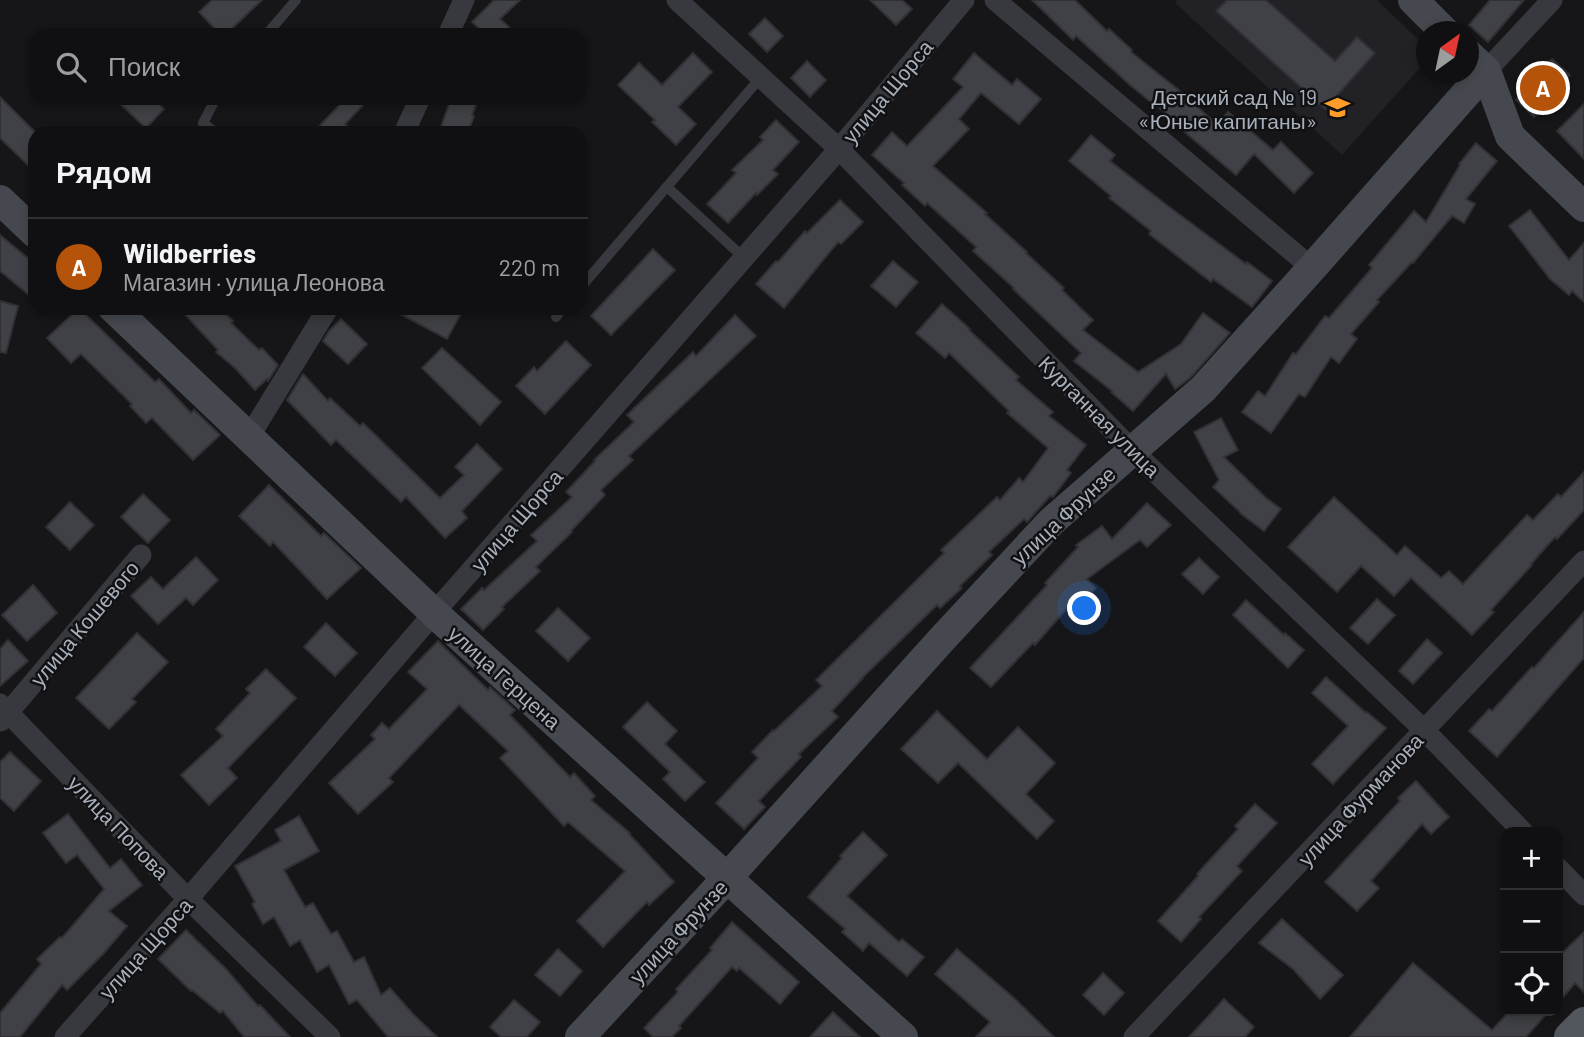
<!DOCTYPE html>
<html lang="ru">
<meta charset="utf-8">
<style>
:root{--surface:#101012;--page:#1e1e20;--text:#f1f3f6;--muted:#9c9d9f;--line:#303032;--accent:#b45309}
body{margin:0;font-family:Barlow,sans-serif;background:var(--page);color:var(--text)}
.controls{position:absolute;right:21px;bottom:21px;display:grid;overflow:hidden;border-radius:14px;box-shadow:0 4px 10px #0003}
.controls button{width:63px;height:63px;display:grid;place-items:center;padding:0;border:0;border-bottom:2px solid var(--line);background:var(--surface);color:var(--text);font:35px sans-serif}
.compass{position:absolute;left:1416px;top:21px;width:63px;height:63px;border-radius:50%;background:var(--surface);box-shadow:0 4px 10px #0003;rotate:33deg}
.you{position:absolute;left:1085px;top:609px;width:24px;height:24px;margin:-18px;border:5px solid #fff;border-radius:50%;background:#1a73e8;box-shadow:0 0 0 10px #1a73e833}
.badge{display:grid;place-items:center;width:46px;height:46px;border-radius:50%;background:var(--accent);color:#fff;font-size:23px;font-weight:700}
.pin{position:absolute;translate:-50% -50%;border:4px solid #fff;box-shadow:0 2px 7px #0006}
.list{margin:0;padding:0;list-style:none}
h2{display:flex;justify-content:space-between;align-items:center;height:91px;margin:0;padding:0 28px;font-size:30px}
h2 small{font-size:23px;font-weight:400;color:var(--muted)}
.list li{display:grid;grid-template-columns:46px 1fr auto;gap:21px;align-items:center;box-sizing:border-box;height:98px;padding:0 28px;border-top:2px solid var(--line)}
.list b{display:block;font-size:26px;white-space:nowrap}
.list p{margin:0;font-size:23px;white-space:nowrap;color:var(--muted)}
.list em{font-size:23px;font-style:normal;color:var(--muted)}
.icon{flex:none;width:38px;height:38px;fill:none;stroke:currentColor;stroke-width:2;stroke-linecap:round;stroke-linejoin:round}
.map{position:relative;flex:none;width:1584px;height:1037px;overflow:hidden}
.search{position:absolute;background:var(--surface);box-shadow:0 4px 10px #0003;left:28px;top:28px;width:560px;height:77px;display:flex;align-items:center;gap:18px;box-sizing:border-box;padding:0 24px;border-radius:21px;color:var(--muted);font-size:26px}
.panel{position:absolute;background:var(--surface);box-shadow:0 4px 10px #0003;left:28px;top:126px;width:560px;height:189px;border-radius:21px}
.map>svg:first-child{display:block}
</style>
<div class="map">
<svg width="1584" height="1037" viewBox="0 0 1584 1037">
<rect width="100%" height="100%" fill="#161618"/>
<polygon fill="#222226" points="1177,0 1377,0 1426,47 1426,61 1342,155 1175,3"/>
<g fill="#404146" stroke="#303035" stroke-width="2">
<polygon points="212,0 262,0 225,35 221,35 199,12"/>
<polygon points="494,0 520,0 500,19 509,27 501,35 486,35 472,22"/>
<polygon points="870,0 902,0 912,9 896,25"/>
<polygon points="1032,0 1075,0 1107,31 1109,29 1132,50 1131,52 1185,95 1217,125 1228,112 1273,150 1281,142 1313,173 1294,193 1254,154 1236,175 1188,135 1153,102 1152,103 1130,85 1076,36 1073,40"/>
<polygon points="1227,0 1266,0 1335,61 1357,37 1375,53 1325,109 1216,11"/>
<polygon points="1490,0 1524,0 1488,42 1469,25"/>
<polygon points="765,18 783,36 767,52 749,34"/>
<polygon points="693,53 712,72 678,107 696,124 676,145 652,122 655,120 618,85 639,63 662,85"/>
<polygon points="974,53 1012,85 1017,79 1041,99 1019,124 981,93 959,119 969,129 933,166 987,213 985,214 1027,252 1026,253 1064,288 1062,290 1093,320 1083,330 1138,372 1181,344 1203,313 1230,333 1191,377 1181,385 1175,389 1166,374 1133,411 1111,392 1112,391 1074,361 1081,353 1013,289 1014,288 973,251 976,247 927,203 925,206 902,185 904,183 872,155 892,132 907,146 963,87 953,79"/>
<polygon points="1552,59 1570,75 1534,117 1516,100"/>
<polygon points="807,61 826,80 810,97 791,78"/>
<polygon points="0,97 35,132 35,172 0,138"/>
<polygon points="114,98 153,98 164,109 146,128"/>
<polygon points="346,98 370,98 345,124 355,133 313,133"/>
<polygon points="451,98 479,98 472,115 474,116 468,133 439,133"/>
<polygon points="1584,104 1584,159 1557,131"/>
<polygon points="776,120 799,142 773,170 778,174 757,195 756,193 728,223 707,204 736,173 732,170 763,140 760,137"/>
<polygon points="1091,135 1115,155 1110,161 1168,206 1246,264 1247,262 1272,281 1252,307 1213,279 1211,282 1149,234 1151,231 1109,198 1111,196 1069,161"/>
<polygon points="1476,143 1497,161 1466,199 1475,204 1464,223 1452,216 1413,263 1412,262 1377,300 1379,302 1351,334 1357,339 1339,363 1331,357 1305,397 1299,394 1271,433 1242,412 1258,391 1265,396 1293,353 1296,354 1325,316 1329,318 1372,268 1369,265 1414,211 1426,222 1460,165 1459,164"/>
<polygon points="840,200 863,222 841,244 838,242 784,308 756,284 776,261 778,262 805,231 807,233"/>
<polygon points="1530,210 1569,260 1584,243 1584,302 1572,291 1569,295 1550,279 1509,226"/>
<polygon points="0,235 35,264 35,300 0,271"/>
<polygon points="653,249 675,270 611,335 591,316"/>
<polygon points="893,261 918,282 896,307 871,286"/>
<polygon points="0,301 18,306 6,353 0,352"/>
<polygon points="942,304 970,329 969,330 1019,377 1016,380 1053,412 1049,416 1086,445 1067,470 1071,473 1053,497 1050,496 1027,522 1024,519 989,552 992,555 960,586 962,588 940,608 937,605 861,679 862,679 832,711 838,717 799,754 801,757 759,801 765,807 744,829 716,803 758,758 752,752 773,730 774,731 822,686 816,680 944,553 941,550 997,497 1000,500 1019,478 1023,482 1048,448 1007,413 1009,411 949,353 945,358 916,333"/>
<polygon points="79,308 155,382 159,379 191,413 194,410 220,435 193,460 152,418 146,423 130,406 132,404 81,354 71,363 47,338"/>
<polygon points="179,308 220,308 233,321 231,323 259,350 262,348 278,365 268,381 267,379 255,390 235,368 216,352 218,350"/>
<polygon points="389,308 464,308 447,339"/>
<polygon points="735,315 756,336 629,456 633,460 601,490 605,495 571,531 572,532 536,567 540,571 502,607 504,609 483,630 461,609 482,588 484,590 537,541 531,535 572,497 566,492 595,461 594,460 634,422 627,415 693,352 696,356"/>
<polygon points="341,319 367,344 348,364 323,341 329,331"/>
<polygon points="566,341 591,365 545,414 516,386 534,367 537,371"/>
<polygon points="442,348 501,402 480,425 422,368"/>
<polygon points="303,374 328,401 330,398 360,426 363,423 440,498 464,475 455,467 477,444 502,469 462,511 467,518 445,538 406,497 401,502 336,440 331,445 287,400"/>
<polygon points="1221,418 1238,450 1224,457 1266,498 1281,509 1264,531 1240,513 1240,512 1213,487 1219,480 1194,432"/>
<polygon points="1584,472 1584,510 1557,539 1555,537 1531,564 1532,565 1491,610 1494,612 1472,635 1411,578 1394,596 1361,566 1337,592 1288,547 1334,497 1397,555 1405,546 1441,578 1449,571 1463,584 1527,515 1533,520 1558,494 1561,497"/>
<polygon points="269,485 321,536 324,533 361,568 327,599 273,542 270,546 239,516"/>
<polygon points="143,494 170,520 148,543 121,517"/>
<polygon points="70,502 94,525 70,550 46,527"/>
<polygon points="1147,503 1171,525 1147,547 1140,540 1087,579 1096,588 1075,611 1069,606 1035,645 1033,643 991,687 970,668 1047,585 1045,583 1078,547 1076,545 1102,526 1112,539"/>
<polygon points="196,557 218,580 193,605 186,598 158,624 131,596 151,577 163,589"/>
<polygon points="1199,558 1219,577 1203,594 1182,574"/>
<polygon points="33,585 57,613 27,641 2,615"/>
<polygon points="1377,599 1395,615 1368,644 1350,628"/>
<polygon points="1246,600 1284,635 1285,633 1304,650 1288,668 1233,615"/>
<polygon points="558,608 590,638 568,661 536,631"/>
<polygon points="1584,612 1584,658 1497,757 1469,731 1489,709 1492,711 1532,667 1534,668"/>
<polygon points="326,623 357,653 335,676 304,647"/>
<polygon points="137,633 168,662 132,699 136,702 109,729 76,698"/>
<polygon points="1427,639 1442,653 1413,684 1399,671"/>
<polygon points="8,640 28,661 0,686 0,649"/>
<polygon points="438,641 488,690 490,687 515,710 510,715 570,777 574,773 595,796 591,800 630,833 629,834 674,882 649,905 647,902 603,947 577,921 625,871 568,822 564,826 500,758 508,751 459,705 389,778 393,782 358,814 329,783 375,739 371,735 382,723 389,729 427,689 408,672"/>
<polygon points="266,669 296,698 228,768 237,778 209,805 181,775 223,736 216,729 250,693 246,689"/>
<polygon points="1326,677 1366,713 1367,712 1386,728 1333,784 1312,764 1348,726 1312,693"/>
<polygon points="647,702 677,731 665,744 705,782 685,801 663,779 670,772 623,727"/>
<polygon points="937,711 987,759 1018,727 1055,763 1026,794 1054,821 1037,839 958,763 938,783 901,749"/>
<polygon points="10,752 41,781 14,811 0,798 0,762"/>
<polygon points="1416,781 1449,817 1431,834 1422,824 1371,881 1379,888 1357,911 1325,882 1400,801 1398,798"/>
<polygon points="1255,804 1277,823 1237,866 1242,871 1199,917 1201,919 1181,942 1158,921 1198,876 1197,874 1238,829 1235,826"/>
<polygon points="68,814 110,868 121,859 142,885 109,911 127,926 104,953 67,990 62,985 20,1037 0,1037 0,1013 41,964 37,959 60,937 62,938 104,889 77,855 66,863 43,833"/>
<polygon points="299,816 319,851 284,870 305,907 313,903 331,934 337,931 354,962 364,957 381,995 390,988 413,1014 437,1037 388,1037 357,1000 349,1004 329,965 317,972 300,940 290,946 274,917 263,924 252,904 255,902 235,866 281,841 275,830"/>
<polygon points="863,832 887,855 847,896 899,942 902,939 924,957 907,976 869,943 863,951 842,932 845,929 808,897 842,858 840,856"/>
<polygon points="1282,919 1343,975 1320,999 1293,969 1259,943"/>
<polygon points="732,922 799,982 780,1004 739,968 737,971 732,967 679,1026 681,1028 672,1037 653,1037 644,1028 678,992 676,989 712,950 710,948"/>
<polygon points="186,930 226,969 258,1006 260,1005 290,1037 244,1037 223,1011 220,1013 192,990 191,991 158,959"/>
<polygon points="1584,932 1584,992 1575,983 1558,1003 1558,957"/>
<polygon points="558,949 582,971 560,996 535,975"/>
<polygon points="957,949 1014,998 1054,1037 976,1037 990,1022 935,974"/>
<polygon points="1413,963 1492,1030 1510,1011 1549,1011 1526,1037 1350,1037"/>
<polygon points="1103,973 1124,993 1104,1015 1083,995"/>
<polygon points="1224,999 1254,1027 1245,1037 1189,1037"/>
<polygon points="514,1000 540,1022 527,1037 501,1037 490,1027"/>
<polygon points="833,1012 860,1037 810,1037"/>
</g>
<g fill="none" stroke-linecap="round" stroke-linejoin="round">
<g stroke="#37393e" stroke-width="10">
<polyline points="266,35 296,0"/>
<polyline points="216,133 203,123 216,98"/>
<polyline points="667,187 744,258"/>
<polyline points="581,287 761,77"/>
<polyline points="556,317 563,308"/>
</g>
<g stroke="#37393e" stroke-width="21">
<polyline points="677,0 839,149 1133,451 1425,731 1523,832"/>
<polyline points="995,0 1312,268"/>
<polyline points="448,35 464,0"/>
<polyline points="1486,71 1552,0"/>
<polyline points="404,133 420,98"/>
<polyline points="249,437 328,308"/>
<polyline points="0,704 188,899 330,1037"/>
<polyline points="1,721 141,555"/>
<polyline points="1558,868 1584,895"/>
<polyline points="65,1037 188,899 434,613 839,149 964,0"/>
<polyline points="1134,1037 1584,561"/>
</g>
<g stroke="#45484e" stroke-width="30">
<polyline points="1413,0 1445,32"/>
<polyline points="1468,54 1486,71 1510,136 1584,207"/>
<polyline points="0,200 35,233"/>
<polyline points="113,308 434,613 903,1037"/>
<polyline points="580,1037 727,878 943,638 1051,522 1203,389 1312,268 1486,71"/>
</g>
<polyline stroke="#52565d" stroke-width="32" points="1570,1037 1584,1023"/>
</g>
<defs>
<symbol id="school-bare" viewBox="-9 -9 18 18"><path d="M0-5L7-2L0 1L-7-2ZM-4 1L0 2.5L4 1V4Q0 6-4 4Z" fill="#ff9d28" stroke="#111113" stroke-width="2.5" paint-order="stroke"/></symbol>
</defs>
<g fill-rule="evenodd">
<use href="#school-bare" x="1320" y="90" width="35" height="35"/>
</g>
<g text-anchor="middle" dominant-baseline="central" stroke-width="5" stroke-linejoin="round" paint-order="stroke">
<g font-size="21" fill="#a7afba" stroke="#111113">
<text transform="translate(887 91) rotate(-50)">улица Щорса</text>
<text transform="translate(1100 416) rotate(45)">Курганная улица</text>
<text transform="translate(1063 515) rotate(-43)">улица Фрунзе</text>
<text transform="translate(516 520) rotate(-49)">улица Щорса</text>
<text transform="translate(84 623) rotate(-50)">улица Кошевого</text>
<text transform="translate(505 677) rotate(42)">улица Герцена</text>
<text transform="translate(1360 799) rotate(-47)">улица Фурманова</text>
<text transform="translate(119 827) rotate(46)">улица Попова</text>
<text transform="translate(678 931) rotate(-47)">улица Фрунзе</text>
<text transform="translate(145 948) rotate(-48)">улица Щорса</text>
</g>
<g font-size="21" fill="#a7afba" stroke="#111113" text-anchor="end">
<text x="1317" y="96">Детский сад № 19<tspan x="1317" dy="24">«Юные капитаны»</tspan></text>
</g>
</g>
</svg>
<div class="controls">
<button>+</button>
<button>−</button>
<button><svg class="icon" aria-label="locate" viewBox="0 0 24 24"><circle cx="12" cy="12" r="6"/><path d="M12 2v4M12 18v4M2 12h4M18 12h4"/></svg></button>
</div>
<svg class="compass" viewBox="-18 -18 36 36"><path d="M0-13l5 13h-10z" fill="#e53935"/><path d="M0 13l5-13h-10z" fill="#9c9d9f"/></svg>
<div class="you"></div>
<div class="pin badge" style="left:1543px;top:88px">A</div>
<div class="search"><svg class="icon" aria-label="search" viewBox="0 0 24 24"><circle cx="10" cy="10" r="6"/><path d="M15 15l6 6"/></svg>Поиск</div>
<section class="panel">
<h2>Рядом<small></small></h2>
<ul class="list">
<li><span class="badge">A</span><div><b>Wildberries</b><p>Магазин · улица Леонова</p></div><em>220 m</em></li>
</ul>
</section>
</div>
